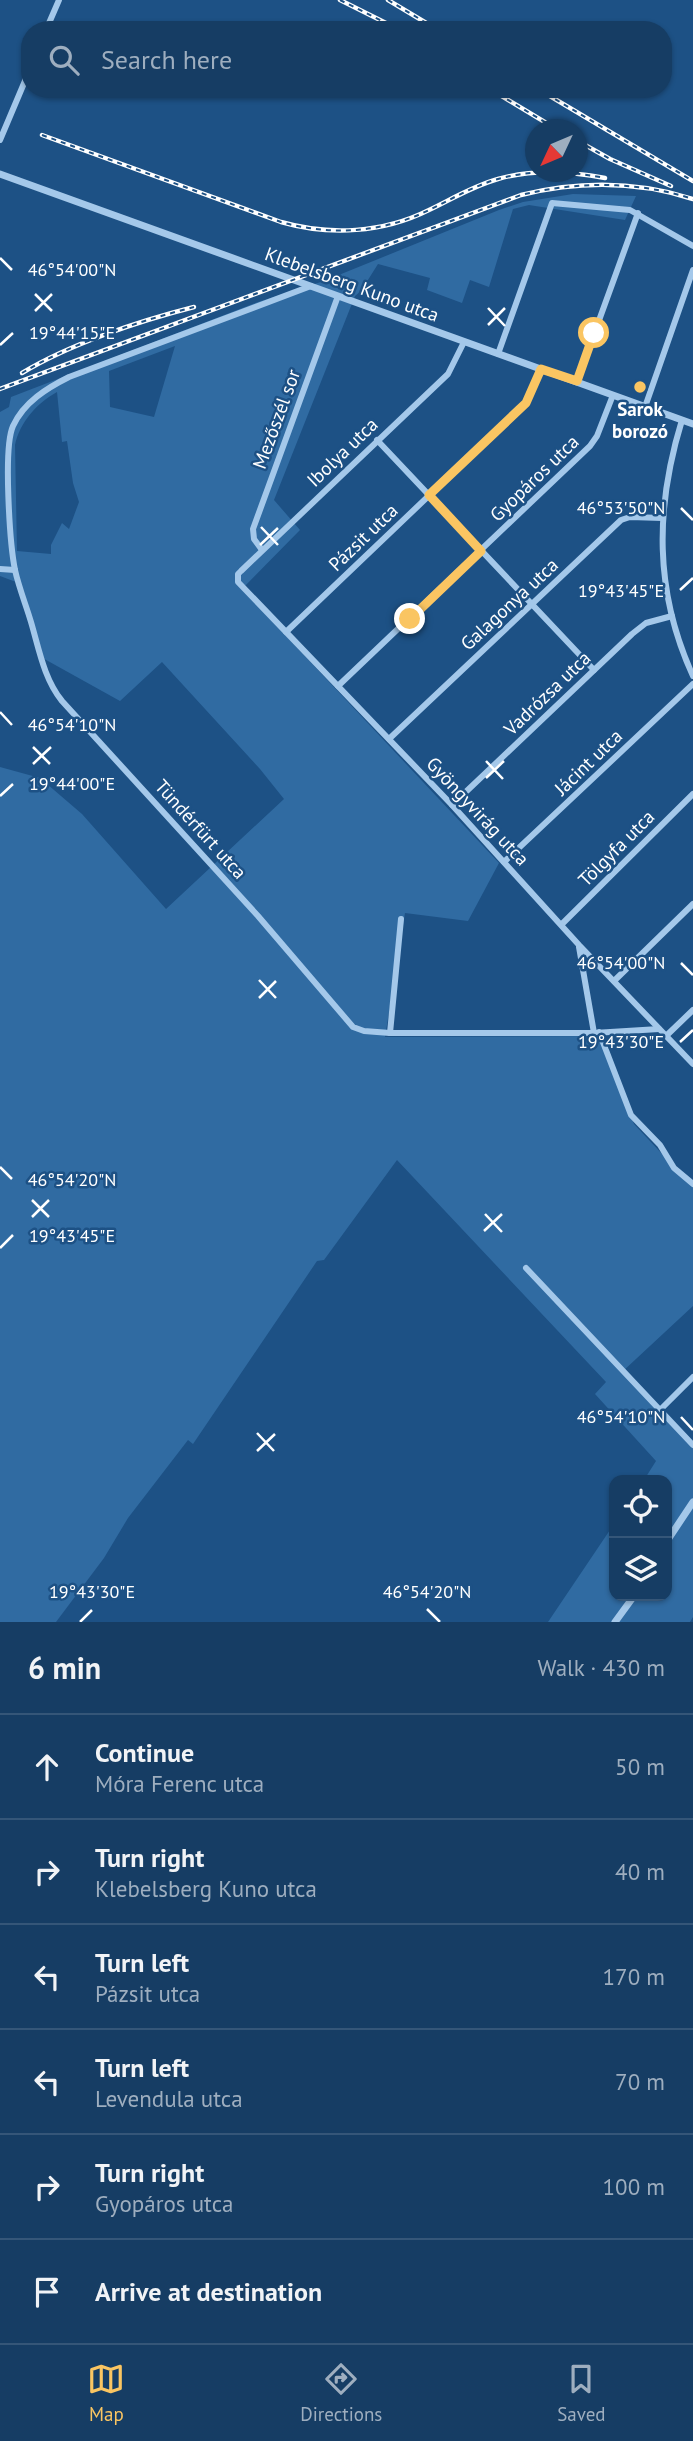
<!DOCTYPE html>
<meta charset="utf-8">
<style>
:root{--surface:#163d64;--page:#23486d;--text:#f1f3f6;--muted:#9eaebf;--line:#355678;--accent:#fac562}
body{margin:0;font-family:"PT Sans",sans-serif;background:var(--page);color:var(--text)}
.controls{position:absolute;right:21px;bottom:21px;display:grid;overflow:hidden;border-radius:14px;box-shadow:0 2px 5px #0004}
.controls button{width:63px;height:63px;display:grid;place-items:center;padding:0;border:0;border-bottom:2px solid var(--line);background:var(--surface);color:var(--text);font:35px sans-serif}
.compass{position:absolute;left:525px;top:119px;width:63px;height:63px;border-radius:50%;background:var(--surface);box-shadow:0 2px 5px #0004;rotate:226deg}
.stop{position:absolute;width:21px;height:21px;margin:-16px;border:5px solid #fac562;border-radius:50%;background:#fff}
.stop.end{background:#fac562;border-color:#fff;box-shadow:0 2px 7px #0008}
.list{margin:0;padding:0;list-style:none}
h2{display:flex;justify-content:space-between;align-items:center;height:91px;margin:0;padding:0 28px;font-size:30px}
h2 small{font-size:23px;font-weight:400;color:var(--muted)}
.list li{display:grid;grid-template-columns:46px 1fr auto;gap:21px;align-items:center;box-sizing:border-box;height:105px;padding:0 28px;border-top:2px solid var(--line)}
.list b{display:block;font-size:26px;white-space:nowrap}
.list p{margin:0;font-size:23px;white-space:nowrap;color:var(--muted)}
.list em{font-size:23px;font-style:normal;color:var(--muted)}
.icon{flex:none;width:38px;height:38px;fill:none;stroke:currentColor;stroke-width:2;stroke-linecap:round;stroke-linejoin:round}
.map{position:relative;flex:none;width:693px;height:1622px;overflow:hidden}
.search{position:absolute;background:var(--surface);box-shadow:0 2px 5px #0004;left:21px;right:21px;top:21px;height:77px;display:flex;align-items:center;gap:18px;box-sizing:border-box;padding:0 24px;border-radius:28px;color:var(--muted);font-size:26px}
.sheet{height:721px;background:var(--surface)}
nav{display:flex;justify-content:space-around;align-items:center;box-sizing:border-box;height:98px;border-top:2px solid var(--line);background:var(--surface);font-size:19px;color:var(--muted)}
nav a{display:grid;justify-items:center;gap:4px}
nav .on{color:var(--accent)}
.map>svg:first-child{display:block}
</style>
<div class="map">
<svg width="693" height="1622" viewBox="0 0 693 1622">
<rect width="100%" height="100%" fill="#1d5185"/>
<path fill="#306ba2" fill-rule="evenodd" d="M573,194L636,196L625,220L529,205L513,209L489,287L470,280L462,303L427,290L430,278L378,264L361,291L355,296L274,500L300,530L242,589L499,863L468,921L405,913L385,1037L598,1036L634,1124L693,1187V1306L622,1372L693,1448V1617L690,1622H548L614,1524V1596H667V1480H644L656,1461L595,1394L606,1382L397,1160L324,1260L317,1261L193,1444L188,1440L128,1518L104,1558L56,1622H0V767L40,778L82,814L166,909L284,799L260,769L162,662L120,701L39,656L16,582L0,576V412L9,407L11,397L258,302L324,281L499,210L523,202ZM175,346L154,417L110,407L109,371ZM57,392L62,442L67,441L73,483L79,502L69,529L62,523L51,545V554L17,551L15,445C20,422 37,403 57,392Z"/>
<g fill="none" stroke-linecap="round" stroke-linejoin="round">
<g stroke="#a4c8ea" stroke-width="6">
<polyline points="46,30 59,0"/>
<polyline points="0,140 30,69"/>
<path d="M311,286L69,377C47,388 24,402 13,426C3,448 10,545 15,570C19,588 26,605 31,622C39,649 44,679 62,701L258,916L353,1027L364,1031L390,1033H594L659,1029"/>
<polyline points="464,342 448,374 241,571 238,574 238,582 452,805 579,945 693,1064"/>
<polyline points="498,354 552,203 630,210 693,246"/>
<polyline points="577,381 638,213"/>
<polyline points="645,407 693,270"/>
<path d="M682,420C655,508 654,591 693,676"/>
<polyline points="377,440 594,670"/>
<polyline points="262,550 254,539 253,529 338,296"/>
<polyline points="0,569 15,570"/>
<polyline points="286,632 526,403 541,369"/>
<polyline points="338,686 590,446 597,436 613,395"/>
<polyline points="389,739 621,520 630,517 662,518"/>
<polyline points="452,805 632,634 646,623 672,616"/>
<polyline points="504,862 693,684"/>
<polyline points="562,924 693,794"/>
<polyline points="579,947 594,1033"/>
<polyline points="614,981 693,904"/>
<polyline points="599,1032 631,1115 660,1145 674,1168 693,1184"/>
<polyline points="390,1033 401,919"/>
<polyline points="666,1036 693,1010"/>
<polyline points="526,1268 693,1445"/>
<polyline points="660,1410 693,1377"/>
</g>
<g stroke="#a4c8ea" stroke-width="7">
<polyline points="0,174 693,424"/>
<polyline points="667,1541 693,1502"/>
<polyline points="615,1622 634,1596"/>
</g>
<defs>
<g id="rail">
<polyline points="340,0 400,30"/>
<polyline points="388,0 438,30"/>
<polyline points="490,89 558,130"/>
<polyline points="538,89 693,181"/>
<path d="M42,135L281,222C330,236 383,233 429,210C452,199 473,186 498,179C533,169 569,171 605,178"/>
<polyline points="578,141 610,159 671,186"/>
<path d="M22,373C70,344 139,321 194,307"/>
<path d="M0,389L521,195C578,181 637,181 693,199"/>
</g>
</defs>
<use href="#rail" stroke="#fff" stroke-width="4.5"/>
<use href="#rail" stroke="#1d5185" stroke-width="2" stroke-dasharray="5" stroke-linecap="butt"/>
</g>
<g fill="none" stroke-linecap="round" stroke-linejoin="round">
<polyline stroke="#fac562" stroke-width="9" points="410,619 481,551 429,495 526,403 541,369 577,381 594,333"/>
</g>
<path fill="none" stroke="#fff" stroke-width="2.5" d="M0,258L12,270M35,294L52,311M488,308L505,326M35,311L52,294M488,325L505,308M0,345L13,333M681,508L693,520M261,527L278,545M260,545L278,528M680,590L693,578M0,712L12,725M33,747L50,764M486,761L503,779M33,764L51,747M486,778L504,761M0,796L13,784M681,963L693,975M259,980L276,998M259,998L276,981M680,1042L693,1030M0,1167L12,1179M32,1200L49,1217M485,1214L502,1232M32,1217L49,1200M484,1231L502,1214M0,1248L13,1235M681,1417L693,1430M257,1433L274,1451M257,1451L275,1434M427,1609L440,1622M80,1622L92,1610"/>
<circle fill="#fac562" stroke="#1d5185" stroke-width="2.5" cx="640" cy="387" r="7"/>
<g text-anchor="middle" dominant-baseline="central" stroke-width="5" stroke-linejoin="round" paint-order="stroke">
<g font-size="19" fill="#fff" stroke="#1d5185">
<text transform="translate(352 284) rotate(20)">Klebelsberg Kuno utca</text>
<text transform="translate(276 419) rotate(-70)">Mezőszél sor</text>
<text transform="translate(342 452) rotate(-44)">Ibolya utca</text>
<text transform="translate(534 478) rotate(-44)">Gyopáros utca</text>
<text transform="translate(363 537) rotate(-44)">Pázsit utca</text>
<text transform="translate(509 604) rotate(-43)">Galagonya utca</text>
<text transform="translate(547 693) rotate(-44)">Vadrózsa utca</text>
<text transform="translate(588 762) rotate(-44)">Jácint utca</text>
<text transform="translate(478 811) rotate(47)">Gyöngyvirág utca</text>
<text transform="translate(201 829) rotate(48)">Tündérfürt utca</text>
<text transform="translate(616 848) rotate(-45)">Tölgyfa utca</text>
</g>
<g font-size="19" font-weight="bold" fill="#fff" stroke="#1d5185">
<text x="640" y="409">Sarok<tspan x="640" dy="22">borozó</tspan></text>
</g>
</g>
<g font-size="18" text-anchor="middle" fill="#fff" stroke="#1d5185" stroke-width="5" stroke-linejoin="round" paint-order="stroke">
<text x="72" y="276">46°54'00"N</text>
<text x="72" y="339">19°44'15"E</text>
<text x="621" y="514">46°53'50"N</text>
<text x="621" y="597">19°43'45"E</text>
<text x="72" y="731">46°54'10"N</text>
<text x="72" y="790">19°44'00"E</text>
<text x="621" y="969">46°54'00"N</text>
<text x="621" y="1048">19°43'30"E</text>
<text x="72" y="1186">46°54'20"N</text>
<text x="72" y="1242">19°43'45"E</text>
<text x="621" y="1423">46°54'10"N</text>
<text x="427" y="1598">46°54'20"N</text>
<text x="92" y="1598">19°43'30"E</text>
</g>
</svg>
<div class="controls">
<button><svg class="icon" aria-label="locate" viewBox="0 0 24 24"><circle cx="12" cy="12" r="6"/><path d="M12 2v4M12 18v4M2 12h4M18 12h4"/></svg></button>
<button><svg class="icon" aria-label="layers" viewBox="0 0 24 24"><path d="M12 4l9 5-9 5-9-5zM3 14l9 5 9-5"/></svg></button>
</div>
<svg class="compass" viewBox="-18 -18 36 36"><path d="M0-13l5 13h-10z" fill="#e53935"/><path d="M0 13l5-13h-10z" fill="#9eaebf"/></svg>
<div class="stop" style="left:594px;top:333px"></div>
<div class="stop end" style="left:410px;top:619px"></div>
<div class="search"><svg class="icon" aria-label="search" viewBox="0 0 24 24"><circle cx="10" cy="10" r="6"/><path d="M15 15l6 6"/></svg>Search here</div>
</div>
<section class="sheet">
<h2>6 min<small>Walk · 430 m</small></h2>
<ul class="list">
<li><svg class="icon" aria-label="ahead" viewBox="0 0 24 24"><path d="M12 20V5M6 11l6-6 6 6"/></svg><div><b>Continue</b><p>Móra Ferenc utca</p></div><em>50 m</em></li>
<li><svg class="icon" aria-label="right" viewBox="0 0 24 24"><path d="M7 20v-9h11M14 6l5 5-5 5"/></svg><div><b>Turn right</b><p>Klebelsberg Kuno utca</p></div><em>40 m</em></li>
<li><svg class="icon" aria-label="left" viewBox="0 0 24 24"><path d="M17 20v-9H6M10 6l-5 5 5 5"/></svg><div><b>Turn left</b><p>Pázsit utca</p></div><em>170 m</em></li>
<li><svg class="icon" aria-label="left" viewBox="0 0 24 24"><path d="M17 20v-9H6M10 6l-5 5 5 5"/></svg><div><b>Turn left</b><p>Levendula utca</p></div><em>70 m</em></li>
<li><svg class="icon" aria-label="right" viewBox="0 0 24 24"><path d="M7 20v-9h11M14 6l5 5-5 5"/></svg><div><b>Turn right</b><p>Gyopáros utca</p></div><em>100 m</em></li>
<li><svg class="icon" aria-label="arrive" viewBox="0 0 24 24"><path d="M6 21V4h12l-3 4 3 4H6"/></svg><div><b>Arrive at destination</b></div></li>
</ul>
</section>
<nav>
<a class="on"><svg class="icon" aria-label="map" viewBox="0 0 24 24"><path d="M3 6l6-2 6 2 6-2v14l-6 2-6-2-6 2zM9 4v14M15 6v14"/></svg>Map</a>
<a><svg class="icon" aria-label="directions" viewBox="0 0 24 24"><path d="M12 3l9 9-9 9-9-9zM9 14v-3h6M13 9l2 2-2 2"/></svg>Directions</a>
<a><svg class="icon" aria-label="saved" viewBox="0 0 24 24"><path d="M7 4h10v16l-5-4-5 4z"/></svg>Saved</a>
</nav>
